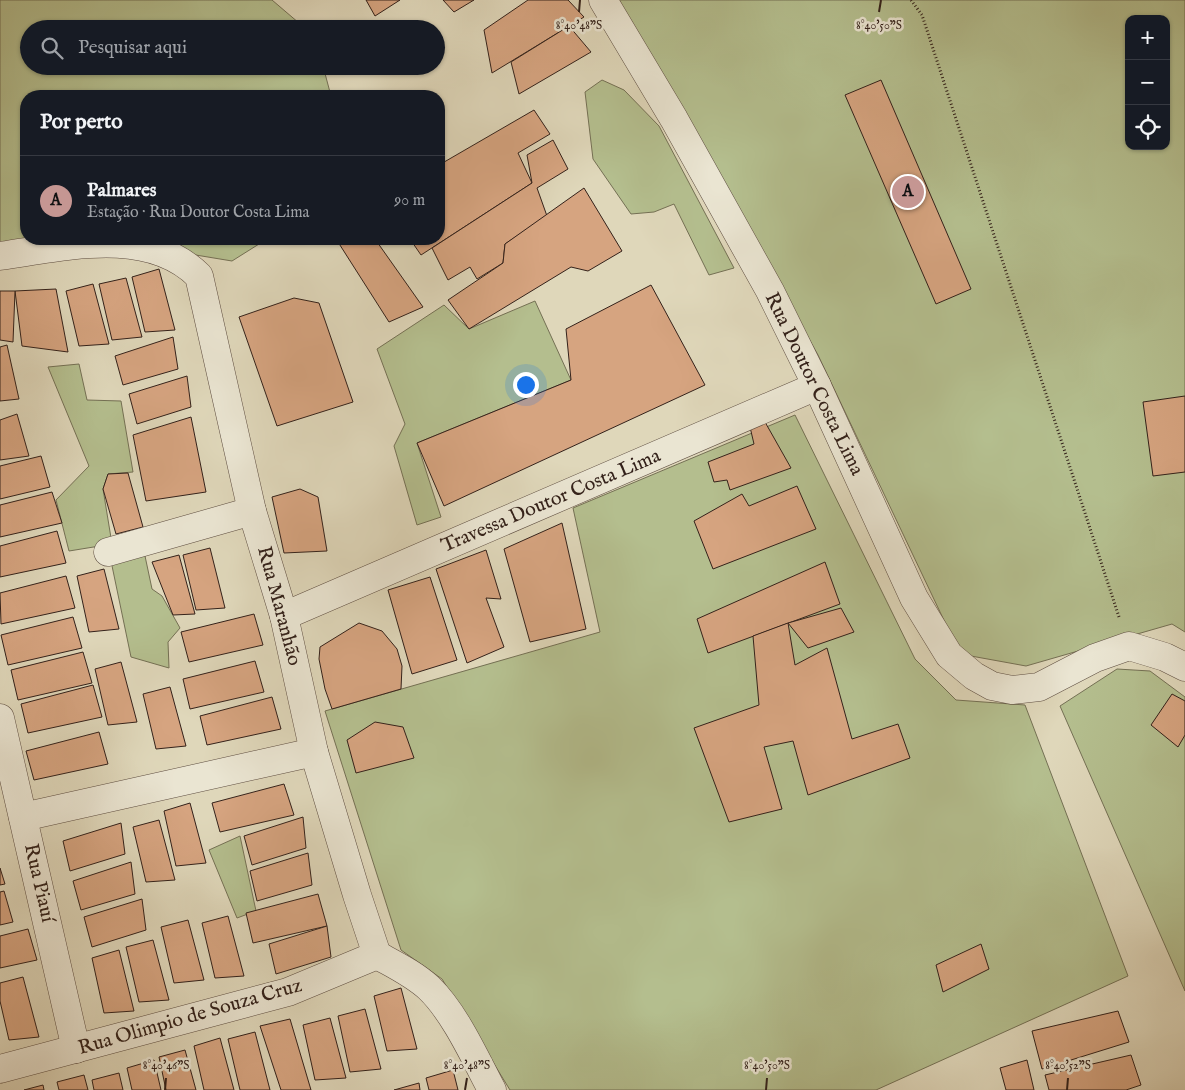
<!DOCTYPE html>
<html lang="pt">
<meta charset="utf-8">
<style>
:root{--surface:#171b24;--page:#242831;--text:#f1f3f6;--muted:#9ea1a6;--line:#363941;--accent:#c59692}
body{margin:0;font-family:"IM FELL English",serif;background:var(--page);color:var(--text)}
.controls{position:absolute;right:15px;top:15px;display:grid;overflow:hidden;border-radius:10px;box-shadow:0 1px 4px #0004}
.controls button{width:45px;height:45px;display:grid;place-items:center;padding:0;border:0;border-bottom:1px solid var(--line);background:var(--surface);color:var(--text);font:25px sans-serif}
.you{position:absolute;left:525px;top:384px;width:18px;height:18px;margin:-12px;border:4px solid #fff;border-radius:50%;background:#1a73e8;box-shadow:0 0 0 8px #1a73e833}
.badge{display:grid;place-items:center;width:32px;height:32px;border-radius:50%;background:var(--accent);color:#111;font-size:16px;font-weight:700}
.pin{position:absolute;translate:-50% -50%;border:2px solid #fff;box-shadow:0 1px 5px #0006}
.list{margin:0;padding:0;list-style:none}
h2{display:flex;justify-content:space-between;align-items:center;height:65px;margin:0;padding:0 20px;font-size:21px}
h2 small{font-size:16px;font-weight:400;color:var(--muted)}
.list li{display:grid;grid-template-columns:32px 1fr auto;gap:15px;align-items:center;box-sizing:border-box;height:90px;padding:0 20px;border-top:1px solid var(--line)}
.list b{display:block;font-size:19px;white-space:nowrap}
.list p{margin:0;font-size:16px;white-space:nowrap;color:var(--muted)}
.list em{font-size:16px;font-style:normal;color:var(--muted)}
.icon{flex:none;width:28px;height:28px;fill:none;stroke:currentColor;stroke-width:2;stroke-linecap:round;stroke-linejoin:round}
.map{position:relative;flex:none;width:1185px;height:1090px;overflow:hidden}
.search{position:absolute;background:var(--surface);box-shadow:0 1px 4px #0004;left:20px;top:20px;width:425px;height:55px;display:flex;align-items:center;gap:12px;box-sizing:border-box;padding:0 18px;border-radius:28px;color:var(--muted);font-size:19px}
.panel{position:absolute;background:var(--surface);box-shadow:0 1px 4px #0004;left:20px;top:90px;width:425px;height:155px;border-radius:20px}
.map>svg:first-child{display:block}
</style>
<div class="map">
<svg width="1185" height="1090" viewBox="0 0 1185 1090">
<rect width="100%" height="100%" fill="#dfd7ba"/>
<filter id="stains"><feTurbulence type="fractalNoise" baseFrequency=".004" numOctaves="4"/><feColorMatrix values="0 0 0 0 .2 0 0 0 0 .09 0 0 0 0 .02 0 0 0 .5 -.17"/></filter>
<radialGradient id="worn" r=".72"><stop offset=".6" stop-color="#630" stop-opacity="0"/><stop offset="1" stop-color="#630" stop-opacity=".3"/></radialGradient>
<g fill="#b4be8e" stroke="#747054" fill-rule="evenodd">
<polygon points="0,0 272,0 306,29 29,29 29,66 323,66 331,96 26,96 26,239 0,244"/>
<path d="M619,0H1185V632L1172,624L1026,666L960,654L818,355ZM1129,19H1166V146H1129Z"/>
<polygon points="602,80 624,90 659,126 734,268 709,275 674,204 654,212 631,214 593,159 585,92"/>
<polygon points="99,239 267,239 232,261"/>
<polygon points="535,301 571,380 417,443 441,517 417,525 394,446 405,424 377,349 444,305 469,329"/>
<polygon points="79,364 87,400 121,401 133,472 108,474 103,489 112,544 69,551 56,500 89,466 48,367"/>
<polygon points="795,415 915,659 956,700 1025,705 1128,976 876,1090 510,1090 442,979 401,950 325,711 600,632 573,508"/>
<polygon points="145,556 152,589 162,596 180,628 168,642 169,668 131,657 111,561"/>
<polygon points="1117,669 1150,671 1185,697 1185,991 1060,706"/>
<polygon points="240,836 256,911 237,918 209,850"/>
</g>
<g fill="#d6a480" stroke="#33211a">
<polygon points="366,0 400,0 375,16"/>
<polygon points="443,0 474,0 454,12"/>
<polygon points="528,0 568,0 584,17 492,73 484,30"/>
<polygon points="569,26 591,52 519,94 511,62"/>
<polygon points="881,80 971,289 936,304 845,95"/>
<polygon points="534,110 550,134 518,153 532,183 421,255 410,239 439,239 439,165"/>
<polygon points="553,140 568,169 537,188 547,216 505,244 503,263 477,279 470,267 448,280 432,248 532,183 527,155"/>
<polygon points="584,188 622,251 588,271 571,267 469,329 448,300 503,263 505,244"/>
<polygon points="343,239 375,239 423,307 389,322 338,242"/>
<polygon points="159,269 175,330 145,332 132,277"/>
<polygon points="126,278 142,337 112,340 99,284"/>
<polygon points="93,284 109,344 79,346 66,291"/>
<polygon points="651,285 705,385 444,506 417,443 571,380 566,329"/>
<polygon points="56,289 68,352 22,346 15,291"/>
<polygon points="0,291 15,291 13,342 0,340"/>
<polygon points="294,298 319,303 353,402 277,426 239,317"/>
<polygon points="173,337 178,369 123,385 115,356"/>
<polygon points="7,345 19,399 0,401 0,347"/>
<polygon points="187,376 191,407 137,424 129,394"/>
<polygon points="1185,396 1185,472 1153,476 1143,402"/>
<polygon points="17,414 29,456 0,460 0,420"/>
<polygon points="191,417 206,492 146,501 133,435"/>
<polygon points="765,422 791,468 730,490 727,480 714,482 708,462 754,444 750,427"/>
<polygon points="41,456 50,487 0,499 0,466"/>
<polygon points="128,473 143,527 116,534 103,489 108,474"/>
<polygon points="797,486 816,529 713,569 694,521 742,494 749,506"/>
<polygon points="300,489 318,497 327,551 284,553 272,497"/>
<polygon points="52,492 62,523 0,537 0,505"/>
<polygon points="562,523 586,629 530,642 504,549"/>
<polygon points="57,531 66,563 0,577 0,546"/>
<polygon points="210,548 225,608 196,610 183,555"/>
<polygon points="486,550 501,599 486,598 504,647 467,663 436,569"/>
<polygon points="179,555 195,614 173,615 152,562"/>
<polygon points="825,562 840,604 708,653 697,619"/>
<polygon points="104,569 119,629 89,632 77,576"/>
<polygon points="66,576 75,608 1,624 0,593"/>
<polygon points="430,577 457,660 412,674 388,590"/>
<polygon points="841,608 854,632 808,648 788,623"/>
<polygon points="254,614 263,645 189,662 181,632"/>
<polygon points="73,617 82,648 8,665 1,635"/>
<polygon points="359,623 382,631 397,649 402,666 401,689 332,709 325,689 319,659 320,647"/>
<polygon points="788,623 795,665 827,648 852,739 898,724 910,758 808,795 793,741 764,747 782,809 729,822 694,728 759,705 753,636"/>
<polygon points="83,652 92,683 18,700 11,670"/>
<polygon points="255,661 264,692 190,709 183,679"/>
<polygon points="121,662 137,722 108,725 95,669"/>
<polygon points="93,685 102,717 28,733 21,704"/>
<polygon points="170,687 186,746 156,749 143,694"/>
<polygon points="1172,694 1185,701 1185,735 1178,747 1151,725"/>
<polygon points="272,697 281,729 207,745 200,716"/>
<polygon points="375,722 403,727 414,758 356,773 347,740"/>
<polygon points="99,732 108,764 34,780 26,751"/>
<polygon points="284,784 294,815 220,832 212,803"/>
<polygon points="190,803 206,863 176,866 164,811"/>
<polygon points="303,817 306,848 252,865 244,836"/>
<polygon points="159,820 175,880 146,882 133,827"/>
<polygon points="121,823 125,854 70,871 63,841"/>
<polygon points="308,853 312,885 257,901 250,871"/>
<polygon points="131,862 135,894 81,910 73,881"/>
<polygon points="0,868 5,884 0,885"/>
<polygon points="4,891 13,922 0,925 0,892"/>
<polygon points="318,894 327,926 253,943 246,913"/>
<polygon points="142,899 146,930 92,947 84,917"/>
<polygon points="228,916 244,976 215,978 202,923"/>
<polygon points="188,920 204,980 174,983 161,927"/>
<polygon points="327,926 331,957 276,974 269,944"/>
<polygon points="28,929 37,960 0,968 0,936"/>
<polygon points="153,940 169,1000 139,1002 126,947"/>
<polygon points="981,944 989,969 943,992 936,965"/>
<polygon points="119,950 134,1011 104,1013 92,958"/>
<polygon points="23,977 39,1037 9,1040 0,1001 0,983"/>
<polygon points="401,988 417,1049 387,1051 374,996"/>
<polygon points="365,1009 381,1069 350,1072 338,1016"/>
<polygon points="1118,1011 1129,1042 1042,1069 1032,1031"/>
<polygon points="330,1018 346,1078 315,1080 303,1025"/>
<polygon points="290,1019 311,1090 281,1090 260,1026"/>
<polygon points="255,1032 270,1090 240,1090 228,1039"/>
<polygon points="220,1038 234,1090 204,1090 194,1046"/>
<polygon points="185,1050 196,1090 166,1090 159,1057"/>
<polygon points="1131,1055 1141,1085 1126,1090 1049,1090 1045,1075"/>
<polygon points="154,1060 161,1090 132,1090 127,1068"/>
<polygon points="1027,1060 1034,1090 1006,1090 1000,1068"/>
<polygon points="453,1070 458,1090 429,1090 426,1078"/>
<polygon points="119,1073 123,1090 94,1090 92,1080"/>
<polygon points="84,1075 88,1090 59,1090 57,1082"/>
<polygon points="419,1083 420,1090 394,1090"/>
<polygon points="43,1085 44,1090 24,1090"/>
</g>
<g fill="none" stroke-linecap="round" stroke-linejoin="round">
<defs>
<g id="minor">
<polyline points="603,0 674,119 770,291 817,386 914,598 949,655 974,676 992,686 1012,690 1039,687 1095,658 1129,646 1165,657 1185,667"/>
<path d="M0,256C64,247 148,225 199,276L252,511L284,616L314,752L357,895L377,955"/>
<polyline points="108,552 252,511"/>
<polyline points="284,616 817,386"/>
<polyline points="0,718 76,1049"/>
<polyline points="23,817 314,752"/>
<path d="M377,955C395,965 414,974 429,988C455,1013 475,1058 492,1090"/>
<polyline points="0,1069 288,992 377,955"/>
</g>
</defs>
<use href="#minor" stroke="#5e4e42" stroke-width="29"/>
<polyline stroke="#33211a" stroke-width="3" stroke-dasharray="1 2.5" stroke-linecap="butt" points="911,0 922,15 1119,617"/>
<use href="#minor" stroke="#eae5d2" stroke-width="28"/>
</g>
<path fill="none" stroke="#33211a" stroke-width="2" d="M579,12L580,0M879,12L881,0M165,1090L166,1078M465,1090L467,1078M766,1090L767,1078M1067,1090L1068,1078"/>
<g text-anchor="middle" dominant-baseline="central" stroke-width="5" stroke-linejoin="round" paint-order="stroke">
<g font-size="20" fill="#33211a" stroke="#eae5d2">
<text transform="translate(814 384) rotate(64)">Rua Doutor Costa Lima</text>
<text transform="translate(551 501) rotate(-23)">Travessa Doutor Costa Lima</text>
<text transform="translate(279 606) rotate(75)">Rua Maranhão</text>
<text transform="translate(39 883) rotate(77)">Rua Piauí</text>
<text transform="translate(190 1017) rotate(-16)">Rua Olimpio de Souza Cruz</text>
</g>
</g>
<g font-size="12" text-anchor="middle" fill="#33211a" stroke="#eae5d2" stroke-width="5" stroke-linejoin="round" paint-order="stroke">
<text x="579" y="29">8°40'48"S</text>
<text x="879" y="29">8°40'50"S</text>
<text x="166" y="1069">8°40'46"S</text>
<text x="467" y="1069">8°40'48"S</text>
<text x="767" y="1069">8°40'50"S</text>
<text x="1068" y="1069">8°40'52"S</text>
</g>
<rect width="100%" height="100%" filter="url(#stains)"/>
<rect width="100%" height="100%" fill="url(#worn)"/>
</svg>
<div class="controls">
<button>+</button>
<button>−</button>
<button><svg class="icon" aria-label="locate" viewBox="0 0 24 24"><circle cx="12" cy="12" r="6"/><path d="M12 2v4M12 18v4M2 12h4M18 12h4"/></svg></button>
</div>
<div class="you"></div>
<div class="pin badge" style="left:908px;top:192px">A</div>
<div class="search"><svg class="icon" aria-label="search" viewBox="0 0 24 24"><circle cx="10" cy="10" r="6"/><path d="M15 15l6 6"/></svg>Pesquisar aqui</div>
<section class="panel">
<h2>Por perto<small></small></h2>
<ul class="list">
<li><span class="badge">A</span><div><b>Palmares</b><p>Estação · Rua Doutor Costa Lima</p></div><em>90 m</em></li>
</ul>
</section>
</div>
